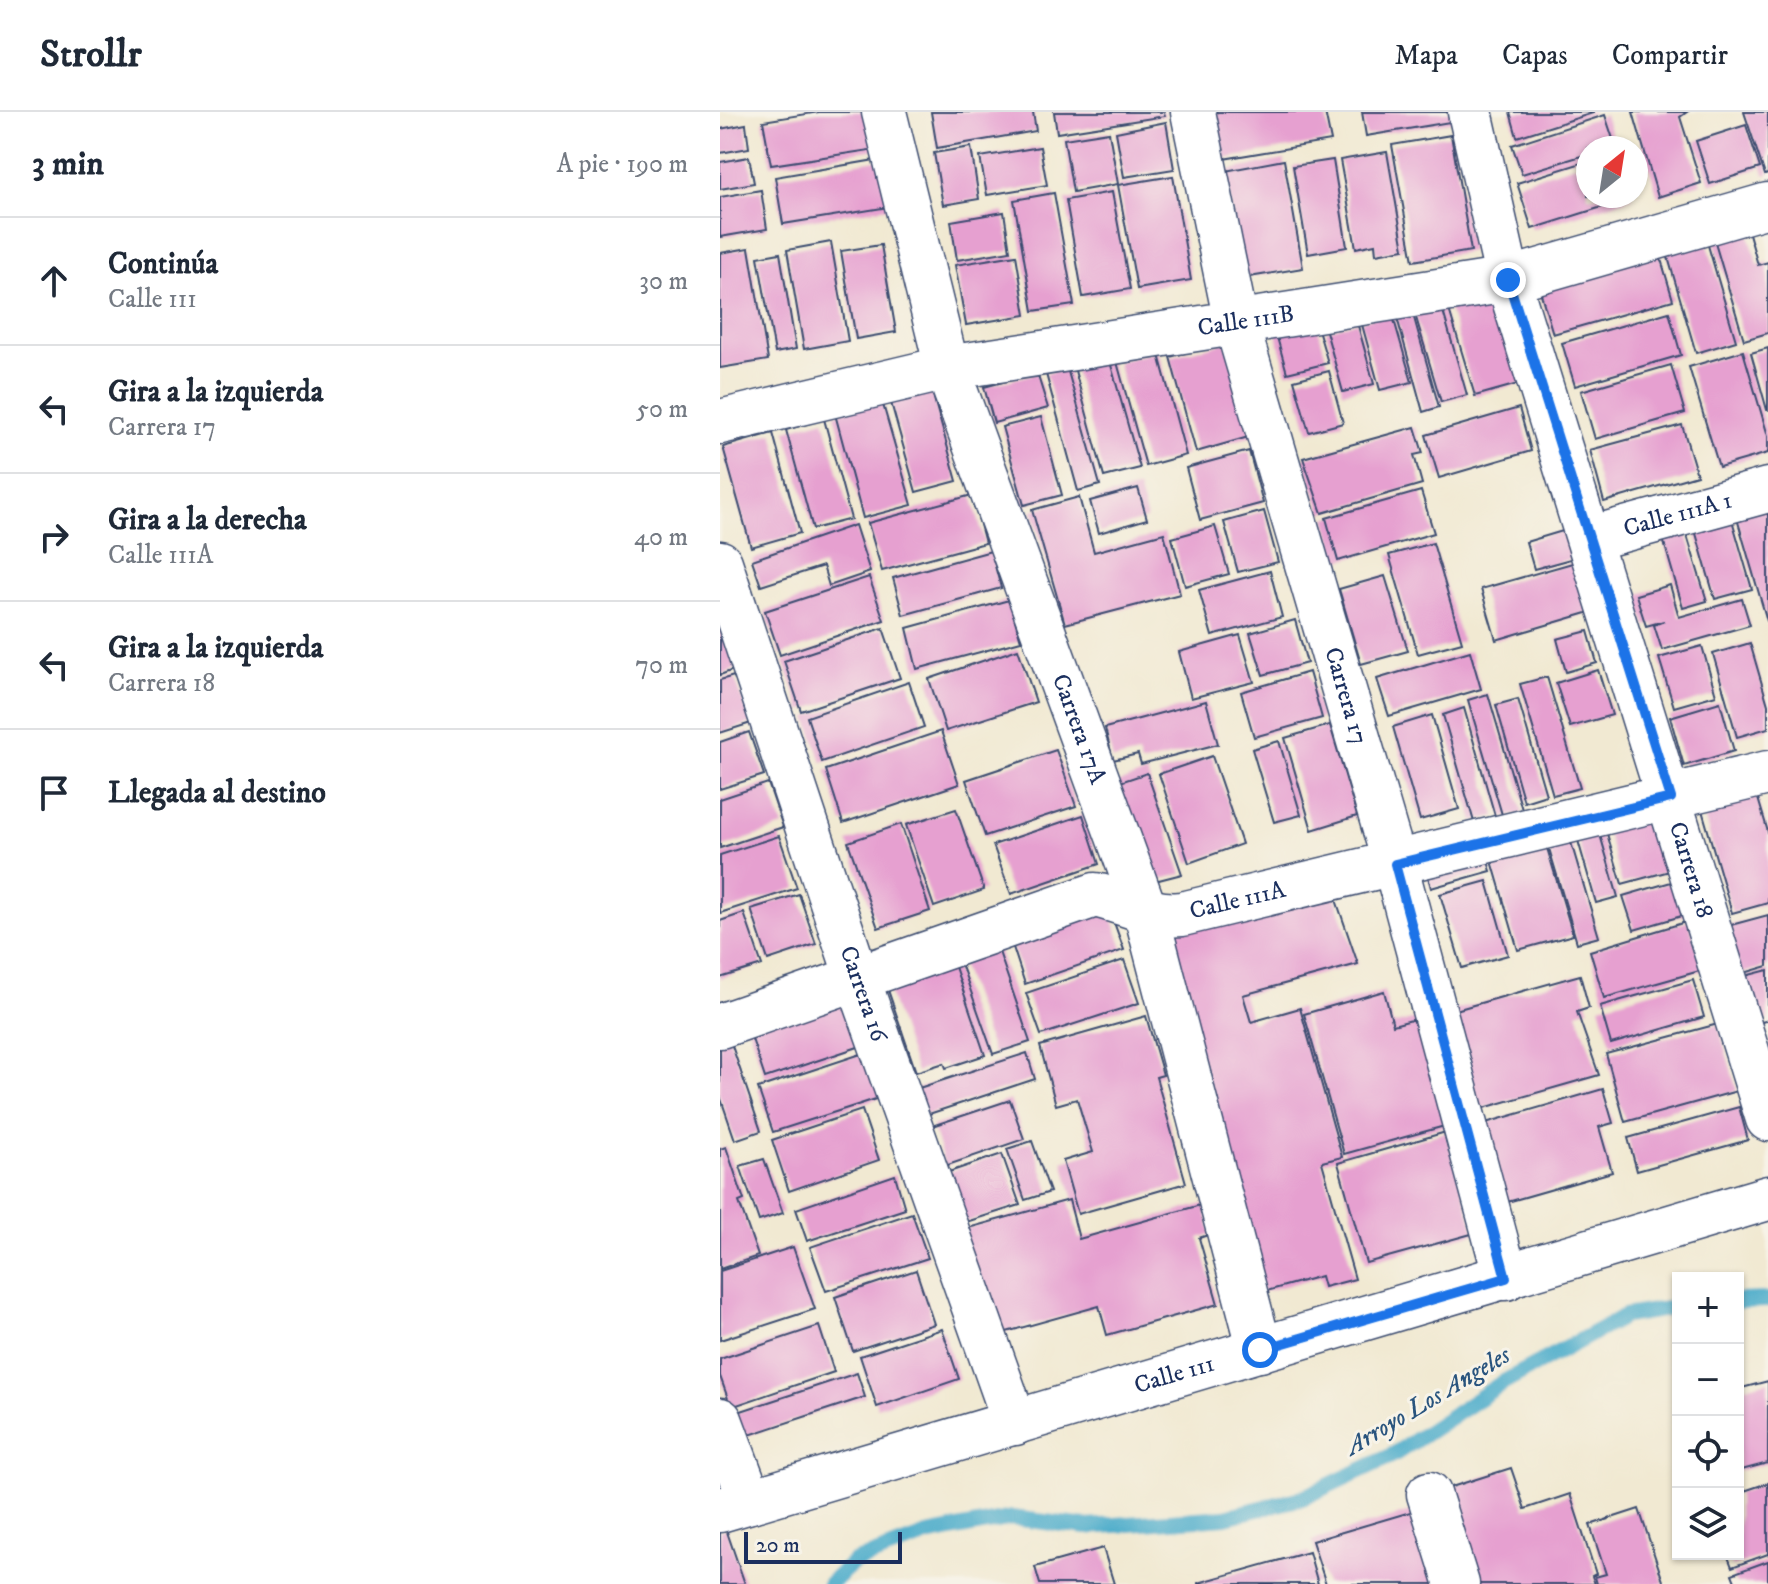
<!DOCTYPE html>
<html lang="es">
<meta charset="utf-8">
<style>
:root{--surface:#fff;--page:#f6f6f7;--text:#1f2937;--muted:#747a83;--line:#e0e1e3}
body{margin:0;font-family:"IM FELL DW Pica",serif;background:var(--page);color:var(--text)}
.controls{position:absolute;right:24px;bottom:24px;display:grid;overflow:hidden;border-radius:0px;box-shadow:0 2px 6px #0004}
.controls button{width:72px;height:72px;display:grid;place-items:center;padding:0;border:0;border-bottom:2px solid var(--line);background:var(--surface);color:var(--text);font:40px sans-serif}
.compass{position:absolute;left:856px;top:24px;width:72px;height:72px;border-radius:50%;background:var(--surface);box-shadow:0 2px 6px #0004;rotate:30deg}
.scale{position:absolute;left:24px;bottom:20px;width:158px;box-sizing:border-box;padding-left:8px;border:4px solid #1b2f5e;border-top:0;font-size:22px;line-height:28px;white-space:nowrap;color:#1b2f5e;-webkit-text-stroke:6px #f7f3e8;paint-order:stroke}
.stop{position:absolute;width:24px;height:24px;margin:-18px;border:6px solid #1a73e8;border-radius:50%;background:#fff}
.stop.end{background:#1a73e8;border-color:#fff;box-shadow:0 2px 8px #0008}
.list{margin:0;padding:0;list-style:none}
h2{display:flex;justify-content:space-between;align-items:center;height:104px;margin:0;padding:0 32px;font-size:34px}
h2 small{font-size:26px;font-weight:400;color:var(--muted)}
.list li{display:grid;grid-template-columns:52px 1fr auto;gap:24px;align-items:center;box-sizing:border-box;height:128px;padding:0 32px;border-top:2px solid var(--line)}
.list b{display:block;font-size:30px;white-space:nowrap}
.list p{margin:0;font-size:26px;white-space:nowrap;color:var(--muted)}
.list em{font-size:26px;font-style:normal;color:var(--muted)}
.icon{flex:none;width:44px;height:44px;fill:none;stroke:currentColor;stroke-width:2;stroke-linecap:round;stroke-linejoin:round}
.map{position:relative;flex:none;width:1048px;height:1472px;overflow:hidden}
header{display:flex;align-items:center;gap:48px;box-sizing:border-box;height:112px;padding:0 40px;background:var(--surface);border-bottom:2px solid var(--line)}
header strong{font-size:38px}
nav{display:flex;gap:44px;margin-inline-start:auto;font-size:28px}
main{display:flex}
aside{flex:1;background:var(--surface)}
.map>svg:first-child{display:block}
</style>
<header>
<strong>Strollr</strong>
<nav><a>Mapa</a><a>Capas</a><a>Compartir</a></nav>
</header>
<main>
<aside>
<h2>3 min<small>A pie · 190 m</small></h2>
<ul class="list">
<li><svg class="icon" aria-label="ahead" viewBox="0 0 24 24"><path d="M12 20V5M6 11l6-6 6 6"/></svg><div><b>Continúa</b><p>Calle 111</p></div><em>30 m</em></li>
<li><svg class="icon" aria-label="left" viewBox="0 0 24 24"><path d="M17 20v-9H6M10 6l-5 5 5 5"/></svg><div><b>Gira a la izquierda</b><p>Carrera 17</p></div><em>50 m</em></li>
<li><svg class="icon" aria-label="right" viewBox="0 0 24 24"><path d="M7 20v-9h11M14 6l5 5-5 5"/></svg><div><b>Gira a la derecha</b><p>Calle 111A</p></div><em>40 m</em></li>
<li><svg class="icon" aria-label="left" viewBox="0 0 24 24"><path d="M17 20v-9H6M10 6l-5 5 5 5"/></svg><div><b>Gira a la izquierda</b><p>Carrera 18</p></div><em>70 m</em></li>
<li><svg class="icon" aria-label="arrive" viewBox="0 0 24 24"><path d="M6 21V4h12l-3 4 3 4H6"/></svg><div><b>Llegada al destino</b></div></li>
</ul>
</aside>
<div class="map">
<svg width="1048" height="1472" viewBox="0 0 1048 1472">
<rect width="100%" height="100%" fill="#f7f3e8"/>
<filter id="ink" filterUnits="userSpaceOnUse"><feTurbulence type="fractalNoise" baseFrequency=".0125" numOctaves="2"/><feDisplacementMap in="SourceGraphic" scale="16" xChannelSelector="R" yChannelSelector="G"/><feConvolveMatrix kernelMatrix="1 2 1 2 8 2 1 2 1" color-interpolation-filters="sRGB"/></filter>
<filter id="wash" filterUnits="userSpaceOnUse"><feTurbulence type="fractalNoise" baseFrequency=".006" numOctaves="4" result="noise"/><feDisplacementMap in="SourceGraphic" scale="32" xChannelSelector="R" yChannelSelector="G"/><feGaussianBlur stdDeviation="1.8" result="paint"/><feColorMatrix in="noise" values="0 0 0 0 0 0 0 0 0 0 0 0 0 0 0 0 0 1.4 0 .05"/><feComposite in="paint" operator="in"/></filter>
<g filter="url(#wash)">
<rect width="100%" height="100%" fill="#f1e9d2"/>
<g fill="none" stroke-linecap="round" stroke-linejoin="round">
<g stroke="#4bacca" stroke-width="16">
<polyline points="1018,1189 1048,1188"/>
<polyline points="109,1472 134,1450 207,1423 292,1406 367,1415 505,1405 582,1386 673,1343 782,1271 905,1204 958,1195"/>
</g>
</g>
<g id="blocks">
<g fill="#e6a0d0">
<polygon points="99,0 156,0 163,36 51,53 43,9"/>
<polygon points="211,0 313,0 316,19 217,36"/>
<polygon points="334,0 444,0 445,4 337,21"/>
<polygon points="495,0 605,0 611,29 503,47"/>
<polygon points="642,0 735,0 736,9 646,24"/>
<polygon points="790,0 873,0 873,1 797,25"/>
<polygon points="913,0 967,0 960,5 981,71 938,85"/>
<polygon points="1024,0 1048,0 1048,62 1045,63"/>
<polygon points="885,3 895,33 868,36 868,42 802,62 792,33"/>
<polygon points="446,10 454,57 404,65 396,20"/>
<polygon points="26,12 29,36 0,41 0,17"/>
<polygon points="1026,13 1040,56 990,72 976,29"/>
<polygon points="389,20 398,72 353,80 344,27"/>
<polygon points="731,23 751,139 693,149 672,33"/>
<polygon points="251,35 259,87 223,93 214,41"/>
<polygon points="320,35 327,73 267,83 260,45"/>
<polygon points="667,40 684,137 656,142 655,132 636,136 620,48"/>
<polygon points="29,45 34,71 0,77 0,50"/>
<polygon points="167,46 175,94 63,112 55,65"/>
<polygon points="564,48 583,156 523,166 505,59"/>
<polygon points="613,48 627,135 588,142 573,54"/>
<polygon points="868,49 868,84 914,85 812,117 797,71"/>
<polygon points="453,64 471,168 417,177 398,73"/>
<polygon points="41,78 47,117 0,125 0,85"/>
<polygon points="392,80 410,177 363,185 346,88"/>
<polygon points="334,81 354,193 313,199 294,88"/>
<polygon points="284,100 290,139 237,148 231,109"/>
<polygon points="1026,111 1038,153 1048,150 1048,221 1024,228 992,121"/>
<polygon points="985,123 1016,229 976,241 945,135"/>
<polygon points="111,130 128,229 84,237 67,138"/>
<polygon points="161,133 176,220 136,227 121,139"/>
<polygon points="29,136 48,248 0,256 0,141"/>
<polygon points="938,137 953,188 833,222 818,172"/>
<polygon points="60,141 76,237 55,241 38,145"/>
<polygon points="296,143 306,203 246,213 235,153"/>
<polygon points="778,179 805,270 755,284 728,194"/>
<polygon points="719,185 747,283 721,290 692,192"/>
<polygon points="689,188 719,295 703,300 673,191"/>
<polygon points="949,200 961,243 855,274 842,231"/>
<polygon points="672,201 692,270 660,278 641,209"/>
<polygon points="595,207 608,251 567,261 555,218"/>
<polygon points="637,210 654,272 623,280 606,219"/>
<polygon points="506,230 532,324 476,340 450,245"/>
<polygon points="1048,236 1048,298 1047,298 1031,241"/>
<polygon points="438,239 466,343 426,354 397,250"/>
<polygon points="1023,239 1048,324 1048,341 999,355 969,255"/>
<polygon points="389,246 420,356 384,365 354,255"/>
<polygon points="951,253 965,301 875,327 861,279"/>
<polygon points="347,256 380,373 358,379 326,262"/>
<polygon points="609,259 623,311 589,320 574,268"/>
<polygon points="317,261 328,296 274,311 264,275"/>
<polygon points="211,276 237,369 196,380 170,287"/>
<polygon points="162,289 192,393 143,406 115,302"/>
<polygon points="799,296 811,339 719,366 706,323"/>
<polygon points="321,305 342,383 304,393 282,315"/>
<polygon points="104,307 131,407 93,417 66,318"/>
<polygon points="962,313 977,363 884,390 870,338"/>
<polygon points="695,315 703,341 694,343 702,372 602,401 583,346"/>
<polygon points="53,321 80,421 31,435 3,335"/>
<polygon points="529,339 543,391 480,408 466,356"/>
<polygon points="418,376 427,407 379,421 370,389"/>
<polygon points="701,379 714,421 618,449 606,406"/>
<polygon points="252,383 265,431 162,459 148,411"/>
<polygon points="359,385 374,440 444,421 460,482 345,512 312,398"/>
<polygon points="1048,394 1048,509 1047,509 1016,403"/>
<polygon points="544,399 558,450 518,460 504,410"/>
<polygon points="1010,401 1032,477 995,487 973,411"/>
<polygon points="135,413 150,460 109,474 103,454 41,474 32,448"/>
<polygon points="495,414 509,462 465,474 452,426"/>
<polygon points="846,418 854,446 814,457 806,430"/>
<polygon points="966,420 987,489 963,496 943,427"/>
<polygon points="713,431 742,530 698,542 669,443"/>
<polygon points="271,439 281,476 183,503 173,466"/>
<polygon points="863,448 877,498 776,528 761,477"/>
<polygon points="550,459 562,505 492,524 479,478"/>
<polygon points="665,464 688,539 641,552 619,477"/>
<polygon points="149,465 164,508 60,543 45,499"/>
<polygon points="950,473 959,505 1022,487 1030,513 942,538 934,513 944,509 926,514 916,483"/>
<polygon points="289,488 301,529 197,557 187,516"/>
<polygon points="575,508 587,551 543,563 530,521"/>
<polygon points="0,513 16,557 0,563"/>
<polygon points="163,516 180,566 81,599 64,549"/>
<polygon points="868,519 877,551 846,560 837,527"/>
<polygon points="520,523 534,570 471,586 459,540"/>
<polygon points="1030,531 1048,593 1048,616 1017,625 993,542"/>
<polygon points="982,534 996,583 954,595 939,546"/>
<polygon points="298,537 316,590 226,619 209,567"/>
<polygon points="750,539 761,577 669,604 657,567"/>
<polygon points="878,558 892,603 850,615 836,571"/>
<polygon points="589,560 602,606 534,625 521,580"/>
<polygon points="14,564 31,611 0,621 0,568"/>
<polygon points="827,565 860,676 833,683 800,572"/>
<polygon points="189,570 204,615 102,650 87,605"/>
<polygon points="768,582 803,701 783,706 748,588"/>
<polygon points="798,587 826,683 804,690 776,593"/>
<polygon points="486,589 498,632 421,652 418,642 393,648 385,616"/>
<polygon points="1000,590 1014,639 964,654 950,605"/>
<polygon points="744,596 775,704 754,710 723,603"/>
<polygon points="712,603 739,697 700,708 673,615"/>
<polygon points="610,613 637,704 592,718 565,626"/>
<polygon points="221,619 239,672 123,711 106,658"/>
<polygon points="29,620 44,663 0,677 0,630"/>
<polygon points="559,629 581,703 554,710 532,637"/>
<polygon points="336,638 356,694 265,724 246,668"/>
<polygon points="492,644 522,732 469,751 439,662"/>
<polygon points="427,661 462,762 427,771 391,673"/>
<polygon points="48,671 63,715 0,736 0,687"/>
<polygon points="1037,683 1048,720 1048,791 1012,801 982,698"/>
<polygon points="236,697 264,778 214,795 186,713"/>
<polygon points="940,698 957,757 902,772 885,715"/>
<polygon points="363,703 379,752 291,782 273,733"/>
<polygon points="181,712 210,799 158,816 128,730"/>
<polygon points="879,719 898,785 876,791 857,725"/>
<polygon points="59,724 77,776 0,801 0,743"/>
<polygon points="824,726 853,823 798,838 770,742"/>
<polygon points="850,727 879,825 857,831 828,733"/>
<polygon points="765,740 771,759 711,776 706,757"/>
<polygon points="965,766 975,800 914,818 903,784"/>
<polygon points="767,769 788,843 742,856 720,782"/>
<polygon points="612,776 638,852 523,883 531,910 580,896 622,1045 602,1050 635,1167 604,1175 601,1164 543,1180 438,816"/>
<polygon points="79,782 96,832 48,848 31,797"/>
<polygon points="388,794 404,838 305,872 290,826"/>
<polygon points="24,801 42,853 0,866 0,809"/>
<polygon points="1048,803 1048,854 1014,864 1000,816"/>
<polygon points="969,809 983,858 884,886 870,839"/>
<polygon points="276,831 310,930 273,942 238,843"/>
<polygon points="404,848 419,891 321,923 306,881"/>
<polygon points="233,849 265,943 226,956 224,951 196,960 168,878"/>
<polygon points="1048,858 1048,908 1039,911 1025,864"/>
<polygon points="860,863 869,896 857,900 879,963 760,997 732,899"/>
<polygon points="973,868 984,905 891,932 880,894"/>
<polygon points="664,879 673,913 703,905 739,1010 624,1042 584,902"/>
<polygon points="127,882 144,933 45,966 28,915"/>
<polygon points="426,904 443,963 436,965 466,1071 358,1102 343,1049 373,1040 357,987 336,993 320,934"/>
<polygon points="998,912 1017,979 905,1010 886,942"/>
<polygon points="8,922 41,1019 15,1028 0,984 0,925"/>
<polygon points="147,940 162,985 53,1020 38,976"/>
<polygon points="307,941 315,967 206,1003 196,977"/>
<polygon points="883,977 893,1011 879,1015 892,1060 784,1091 762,1012"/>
<polygon points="290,988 304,1027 225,1054 212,1014"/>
<polygon points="1019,995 1028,1028 917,1059 908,1026"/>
<polygon points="142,998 159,1048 69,1079 52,1028"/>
<polygon points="726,1020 755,1121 646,1151 618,1051"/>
<polygon points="312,1029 330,1080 305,1088 287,1037"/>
<polygon points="6,1035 24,1088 19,1090 38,1144 0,1157 0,1037"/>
<polygon points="282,1042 300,1093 246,1110 229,1060"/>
<polygon points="44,1047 63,1101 39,1109 20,1054"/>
<polygon points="175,1063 185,1097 87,1129 76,1097"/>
<polygon points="349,1088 359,1127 484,1092 491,1122 479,1126 498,1192 387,1223 379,1194 272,1224 241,1118"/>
<polygon points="192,1101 208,1146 106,1179 90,1135"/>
<polygon points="73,1135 95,1197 0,1228 0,1159"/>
<polygon points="196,1158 214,1212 133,1239 115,1185"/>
<polygon points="99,1214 114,1260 11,1295 0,1264 0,1247"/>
<polygon points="222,1217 239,1267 157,1295 140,1244"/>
<polygon points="137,1261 145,1285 17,1327 9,1303"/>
<polygon points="1048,1269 1048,1351 1018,1359 1018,1277"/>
<polygon points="791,1356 805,1397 850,1382 876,1462 872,1464 875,1472 750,1472 719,1379"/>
<polygon points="1048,1371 1048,1442 1012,1455 1007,1442 1018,1442 1018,1381"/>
<polygon points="704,1396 731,1472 606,1472 592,1429"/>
<polygon points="919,1397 944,1472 877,1472 875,1465 886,1462 870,1413"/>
<polygon points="6,1417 25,1472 0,1472 0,1419"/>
<polygon points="383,1436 394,1472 320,1472 315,1455"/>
<polygon points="589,1440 598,1472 478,1472 478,1471"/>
<polygon points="1048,1449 1048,1472 1016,1472 1012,1462"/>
</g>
</g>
</g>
<g filter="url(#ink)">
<use href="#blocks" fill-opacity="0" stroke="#3b4b6f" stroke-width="2"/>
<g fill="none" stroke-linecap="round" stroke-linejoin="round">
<defs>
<g id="street">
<path id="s1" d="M164,0L227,256L426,801L540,1238"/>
<path id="s2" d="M473,0L516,210L675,752L786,1166"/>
<path id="s3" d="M750,0L788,168L1048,1007"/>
<path id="s4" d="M0,310L227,256L788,168L1048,93"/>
<path id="s5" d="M869,427L1048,378"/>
<path id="s6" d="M0,451L137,865L295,1311"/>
<path id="s7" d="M0,914L375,783C406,790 430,805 462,802L1048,661"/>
<polyline points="0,1308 30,1389"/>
<polyline points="709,1382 737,1472"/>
<path id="s8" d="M0,1398L1048,1086"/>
</g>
</defs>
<use href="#street" stroke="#3b4b6f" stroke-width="47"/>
<use href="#street" stroke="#fff" stroke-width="44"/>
</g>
</g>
<g fill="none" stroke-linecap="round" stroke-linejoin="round" filter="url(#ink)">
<polyline stroke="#1a73e8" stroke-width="10" points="540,1238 786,1166 675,752 951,686 788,168"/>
</g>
<g text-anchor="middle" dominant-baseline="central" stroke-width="6" stroke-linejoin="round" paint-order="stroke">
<g font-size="24" fill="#1b2f5e" stroke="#f7f3e8">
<text stroke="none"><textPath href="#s4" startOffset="536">Calle 111B</textPath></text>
<text stroke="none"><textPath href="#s5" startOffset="92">Calle 111A 1</textPath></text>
<text stroke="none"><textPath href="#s2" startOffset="604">Carrera 17</textPath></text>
<text stroke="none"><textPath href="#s1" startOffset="648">Carrera 17A</textPath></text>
<text stroke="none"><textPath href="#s3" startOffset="790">Carrera 18</textPath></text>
<text stroke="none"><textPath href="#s7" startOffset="544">Calle 111A</textPath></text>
<text stroke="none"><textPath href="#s6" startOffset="454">Carrera 16</textPath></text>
<text stroke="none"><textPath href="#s8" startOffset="474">Calle 111</textPath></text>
</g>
<g font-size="26" font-style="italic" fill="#29547e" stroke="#f7f3e8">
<text transform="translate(708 1289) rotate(-31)">Arroyo Los Angeles</text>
</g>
</g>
</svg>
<div class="controls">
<button>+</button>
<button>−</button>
<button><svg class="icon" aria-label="locate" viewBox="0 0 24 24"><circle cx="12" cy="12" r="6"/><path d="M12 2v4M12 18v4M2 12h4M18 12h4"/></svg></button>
<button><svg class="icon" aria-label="layers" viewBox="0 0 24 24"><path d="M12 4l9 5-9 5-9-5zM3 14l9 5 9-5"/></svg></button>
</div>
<svg class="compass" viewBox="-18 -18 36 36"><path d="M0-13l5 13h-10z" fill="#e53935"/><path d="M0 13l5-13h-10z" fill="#747a83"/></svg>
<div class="scale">20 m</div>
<div class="stop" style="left:540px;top:1238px"></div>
<div class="stop end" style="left:788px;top:168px"></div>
</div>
</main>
